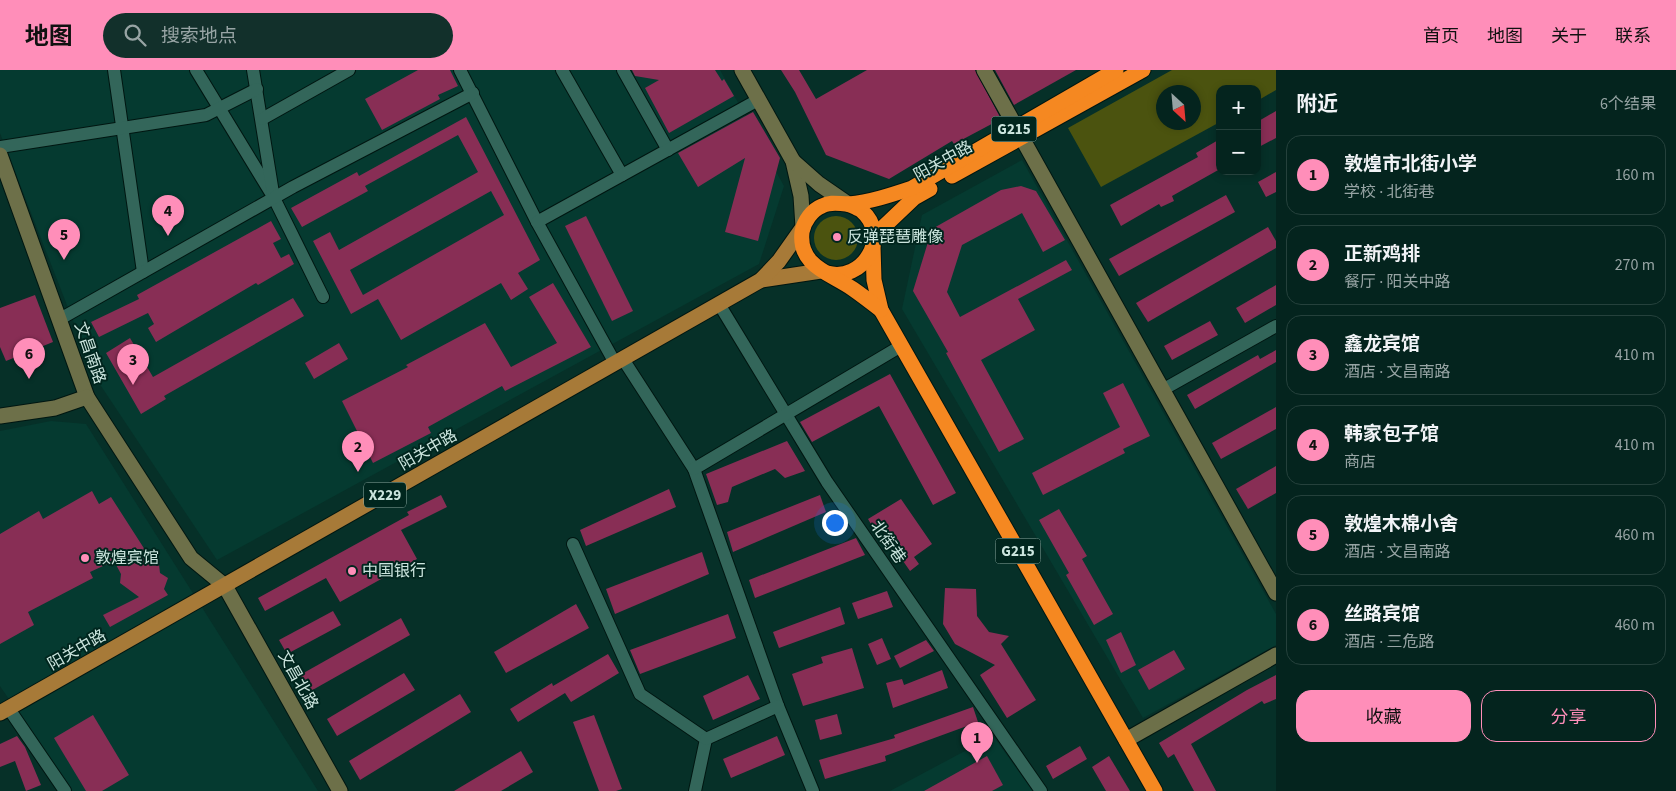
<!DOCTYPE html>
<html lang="zh">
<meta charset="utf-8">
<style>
:root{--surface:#04241e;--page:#12302b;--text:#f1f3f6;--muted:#97a4a4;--line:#25413c;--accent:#ff8eb9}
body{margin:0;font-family:"Source Sans 3","Noto Sans SC",sans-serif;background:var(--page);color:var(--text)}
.controls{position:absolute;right:15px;top:15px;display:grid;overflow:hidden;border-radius:10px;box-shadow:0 2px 8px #0003}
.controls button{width:45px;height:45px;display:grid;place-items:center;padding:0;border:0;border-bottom:1px solid var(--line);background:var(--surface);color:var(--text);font:25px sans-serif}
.compass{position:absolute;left:1156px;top:15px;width:45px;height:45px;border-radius:50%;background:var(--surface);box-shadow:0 2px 8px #0003;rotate:154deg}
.you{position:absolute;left:834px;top:452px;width:18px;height:18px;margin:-12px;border:4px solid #fff;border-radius:50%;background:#1a73e8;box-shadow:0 0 0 8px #1a73e833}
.badge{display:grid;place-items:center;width:32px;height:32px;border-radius:50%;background:var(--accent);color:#111;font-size:16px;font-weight:700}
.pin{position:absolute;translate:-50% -41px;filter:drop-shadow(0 1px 2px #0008)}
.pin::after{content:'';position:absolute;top:26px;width:18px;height:15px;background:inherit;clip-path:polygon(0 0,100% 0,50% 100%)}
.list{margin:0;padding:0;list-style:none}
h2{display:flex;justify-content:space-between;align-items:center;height:65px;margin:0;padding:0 20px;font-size:21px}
h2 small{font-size:16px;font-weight:400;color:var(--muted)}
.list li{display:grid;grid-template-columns:32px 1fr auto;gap:15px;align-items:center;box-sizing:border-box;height:80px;margin:0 10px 10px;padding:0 10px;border:1px solid var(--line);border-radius:15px}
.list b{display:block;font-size:19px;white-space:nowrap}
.list p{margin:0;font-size:16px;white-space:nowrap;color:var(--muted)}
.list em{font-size:16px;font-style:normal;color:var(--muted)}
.actions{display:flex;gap:10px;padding:15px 20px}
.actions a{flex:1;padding:11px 0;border:1px solid var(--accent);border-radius:15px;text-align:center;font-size:18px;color:var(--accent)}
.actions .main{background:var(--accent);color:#111}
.icon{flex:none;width:28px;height:28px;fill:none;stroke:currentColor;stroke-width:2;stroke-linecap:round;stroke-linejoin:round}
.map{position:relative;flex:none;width:1276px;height:721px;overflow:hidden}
header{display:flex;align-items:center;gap:30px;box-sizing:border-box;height:70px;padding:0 25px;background:var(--accent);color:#111}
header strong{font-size:24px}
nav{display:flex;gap:28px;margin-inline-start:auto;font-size:18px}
.search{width:350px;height:45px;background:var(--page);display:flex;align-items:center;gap:12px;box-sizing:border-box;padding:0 18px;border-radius:28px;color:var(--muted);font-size:19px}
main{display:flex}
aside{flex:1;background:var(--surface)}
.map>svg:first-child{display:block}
</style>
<header>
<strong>地图</strong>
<div class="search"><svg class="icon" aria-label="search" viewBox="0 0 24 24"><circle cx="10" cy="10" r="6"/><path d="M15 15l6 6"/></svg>搜索地点</div>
<nav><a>首页</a><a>地图</a><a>关于</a><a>联系</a></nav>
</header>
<main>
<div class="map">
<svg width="1276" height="721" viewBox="0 0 1276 721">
<rect width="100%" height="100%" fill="#063028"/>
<g fill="#053a30">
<polygon points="0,0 720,0 784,116 759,194 217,490 95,307 0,63"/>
<polygon points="1022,90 1276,544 1276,575 1143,648 902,239 922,145"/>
<polygon points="51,351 86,354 318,721 71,721 0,616 0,361"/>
<polygon points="993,666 1033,721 890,721"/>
</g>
<g fill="#4b530f" fill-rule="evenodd">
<path d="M1172,0H1276V20L1257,31V19H1220V52L1101,117L1068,58ZM1164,22H1194V52H1164Z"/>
<circle cx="836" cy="168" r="22"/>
</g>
<g fill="#882e55" fill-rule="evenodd">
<polygon points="418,0 450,0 458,16 438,25 440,29 382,60 365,29"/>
<polygon points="632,0 715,0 722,11 724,9 734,26 669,63 645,18 659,10 635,6"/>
<polygon points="781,0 799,0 816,29 867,0 975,0 1001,49 954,74 952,71 889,109 826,85 795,22"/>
<polygon points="995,0 1076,0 1014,35"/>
<polygon points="1276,41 1276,68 1257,78 1257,52"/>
<polygon points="753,42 780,88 758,171 725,162 745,88 698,117 678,83"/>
<path d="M466,47L540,190L518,203L528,219L511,230L501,213L401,270L378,229L351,244L313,171L330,162L339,180L478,102L458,65L365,116L368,121L302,157L291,138L357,102L359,106ZM491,121L504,145L363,225L350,200Z"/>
<polygon points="1220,69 1220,99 1172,126 1174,131 1161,137 1159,134 1121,156 1110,135 1198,87 1196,83"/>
<polygon points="1276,102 1276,122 1266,127 1258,112"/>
<polygon points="1021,116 1036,121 1065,170 1043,182 1022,143 962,175 947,222 960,247 1066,190 1072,200 1018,229 1035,260 981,290 1024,369 999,382 946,283 948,282 913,221 932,159 1001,120"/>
<polygon points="1226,125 1235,142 1119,206 1109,189"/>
<polygon points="586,146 633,241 612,251 565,156"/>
<polygon points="271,151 281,169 273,173 281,188 289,184 294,194 258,215 256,213 156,272 148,258 154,254 148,243 99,267 91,252 139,229 137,225"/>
<polygon points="1268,157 1276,171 1276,178 1148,252 1136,233"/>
<polygon points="553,213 591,277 505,321 502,316 428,357 431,363 373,393 342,331 408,297 406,295 485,253 511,297 557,273 529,227"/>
<polygon points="1276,215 1276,235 1245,253 1236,238"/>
<polygon points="35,225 53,272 6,291 0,277 0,238"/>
<polygon points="293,228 304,246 164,326 166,329 141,344 106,283 130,268 153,307"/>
<polygon points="1210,251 1218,265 1172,290 1164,276"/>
<polygon points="339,273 348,289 314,309 305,293"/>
<polygon points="1276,280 1276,292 1195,339 1187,325 1258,285 1260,289"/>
<polygon points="890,304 956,423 933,435 879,336 812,372 800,352"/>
<polygon points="1123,313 1150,366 1123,379 1125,383 1043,425 1032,403 1120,357 1103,323"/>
<polygon points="1276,337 1276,359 1221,389 1212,373"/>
<polygon points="787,371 805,401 785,408 775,399 732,417 728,432 717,435 706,404"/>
<polygon points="1276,396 1276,423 1248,439 1236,419"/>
<polygon points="669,419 676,437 586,476 580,460"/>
<polygon points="92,421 99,434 111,427 147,483 158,486 160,503 168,508 164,519 168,525 110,557 103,545 139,527 120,513 121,504 114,491 90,502 93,508 28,542 34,555 0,574 0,464 39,441 43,449"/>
<polygon points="441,425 447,437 401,460 417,489 340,532 326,508 265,541 258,528 409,445 407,442"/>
<polygon points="820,425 826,442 733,482 727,462"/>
<polygon points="901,429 932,474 914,487 919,494 910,501 880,458 875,461 868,449"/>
<polygon points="1059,439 1087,486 1082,489 1113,544 1094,555 1066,505 1069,503 1039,450"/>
<polygon points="856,468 865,485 755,528 749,510"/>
<polygon points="702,482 709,504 615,544 606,519"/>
<polygon points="945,518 976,519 977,546 989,562 1009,566 1001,574 1036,630 1007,648 980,605 995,595 955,574 943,554"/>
<polygon points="887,521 893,537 858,549 852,533"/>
<polygon points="576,534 589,558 506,603 494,582"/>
<polygon points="840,537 845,554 779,578 773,562"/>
<polygon points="333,541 341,555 287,584 279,570"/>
<polygon points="728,544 736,568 640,604 630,580"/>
<polygon points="401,548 410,565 309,622 300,605"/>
<polygon points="1121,562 1136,595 1121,603 1106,570"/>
<polygon points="882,568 891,589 877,595 868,574"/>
<polygon points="926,570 934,581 900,598 894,586"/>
<polygon points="852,578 864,618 803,636 792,604 823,593 821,587"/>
<polygon points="1174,580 1185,599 1149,620 1138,600"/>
<polygon points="608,584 619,603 571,632 565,623 518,652 510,639 552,613 553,616"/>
<polygon points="942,600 948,618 893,638 886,613 902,609 904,615"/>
<polygon points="404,603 415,620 337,666 327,649"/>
<polygon points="748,605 760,629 713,650 703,626"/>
<polygon points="1276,605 1276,629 1264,634 1262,631 1191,674 1216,721 1194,721 1174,684 1168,688 1159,673 1247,620"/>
<polygon points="460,624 471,642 360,710 349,691"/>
<polygon points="973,637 978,652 885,686 886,691 825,709 819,690 895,668 894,665"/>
<polygon points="837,644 842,664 820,670 815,650"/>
<polygon points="93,645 129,705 102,721 86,721 54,668"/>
<polygon points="594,645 622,719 616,721 599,721 573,652"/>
<polygon points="17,666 25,677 41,715 26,721 15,691 0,697 0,674"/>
<polygon points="777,666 785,685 731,708 723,689"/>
<polygon points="1080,676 1087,689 1053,709 1046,696"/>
<polygon points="521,681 533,702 501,721 454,721"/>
<polygon points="987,686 1003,715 992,721 924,721"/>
<polygon points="1109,686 1130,721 1106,721 1092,697"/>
</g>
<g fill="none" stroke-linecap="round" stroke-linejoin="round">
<defs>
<g id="street">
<polyline points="114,0 143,202"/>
<polyline points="196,0 274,128 323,227"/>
<polyline points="253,0 273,123"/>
<polyline points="460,0 537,152 615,293"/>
<polyline points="562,0 622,105"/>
<polyline points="623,0 668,80"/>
<polyline points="262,49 349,0"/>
<polyline points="0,77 206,45 257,19"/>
<polyline points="537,152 758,30"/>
<polyline points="719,234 827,412 1041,721"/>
<polyline points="60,249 293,117 473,23"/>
<polyline points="623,289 694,399 778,636 813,721"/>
<polyline points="1164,319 1276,256"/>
<polyline points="694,399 901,276"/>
<polyline points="573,474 640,624 706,669 695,721"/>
<polyline points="9,639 65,721"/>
<polyline points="706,669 778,636"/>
</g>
<g id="secondary">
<polyline points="742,0 793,91 801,126 803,157"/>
<polyline points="984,0 1276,523"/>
<polyline points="0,85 87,327 191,488 225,516 340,721"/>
<polyline points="793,91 819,114 848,134"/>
<polyline points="0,346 55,338 87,327"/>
<polyline points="1126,670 1276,585"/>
</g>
<g id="primary">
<polyline points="761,210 821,201"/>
<polyline points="0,643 761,210 779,191 803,157"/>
</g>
<g id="highway">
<polyline points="952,106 1143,0"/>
<polyline points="874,166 914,128 930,119"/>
<polyline points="873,176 874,210 881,240 1155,721"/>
<path d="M827,203C863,213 891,166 862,141C858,138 852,136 848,134"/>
<path d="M881,240C872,233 863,226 853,219C830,203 798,196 802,162C804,151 812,140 822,136C831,131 839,134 849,134C870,132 891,125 912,118L1116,0"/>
</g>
</defs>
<use href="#street" stroke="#001611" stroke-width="14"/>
<use href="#secondary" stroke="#001611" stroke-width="17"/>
<use href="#primary" stroke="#001611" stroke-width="17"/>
<use href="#highway" stroke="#001611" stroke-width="17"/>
<use href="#street" stroke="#33665a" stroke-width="12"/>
<use href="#secondary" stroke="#6d7049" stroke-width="15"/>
<use href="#primary" stroke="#a77a38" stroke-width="15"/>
<use href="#highway" stroke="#f58821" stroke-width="15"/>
</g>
<g fill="#ff8eb9" stroke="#00261e" stroke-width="2">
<circle cx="837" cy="167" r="5"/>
<circle cx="85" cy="488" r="5"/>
<circle cx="352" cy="501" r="5"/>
</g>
<g text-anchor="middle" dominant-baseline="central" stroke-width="4" stroke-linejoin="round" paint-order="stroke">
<g fill="#00261e" stroke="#8eaca4" stroke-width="1">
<rect x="991.5" y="46.5" width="45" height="25" rx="4"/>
<rect x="364" y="412.5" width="42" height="25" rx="4"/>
<rect x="995.5" y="468.5" width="45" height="25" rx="4"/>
</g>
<g font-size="15" font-weight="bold" fill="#cbe5de">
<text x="1014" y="59">G215</text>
<text x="385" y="425">X229</text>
<text x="1018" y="481">G215</text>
</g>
<g font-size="16" fill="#cbe5de" stroke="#00261e">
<text transform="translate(943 91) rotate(-29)">阳关中路</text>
<text transform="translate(90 283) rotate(71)">文昌南路</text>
<text transform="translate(428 380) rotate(-30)">阳关中路</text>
<text transform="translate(888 472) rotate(55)">北街巷</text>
<text transform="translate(77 580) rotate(-30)">阳关中路</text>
<text transform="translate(298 610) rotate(61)">文昌北路</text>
</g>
<g font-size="16" fill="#cbe5de" stroke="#00261e" text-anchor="start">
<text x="847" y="167">反弹琵琶雕像</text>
<text x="95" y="488">敦煌宾馆</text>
<text x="362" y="501">中国银行</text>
</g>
</g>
</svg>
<div class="controls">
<button>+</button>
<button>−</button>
</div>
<svg class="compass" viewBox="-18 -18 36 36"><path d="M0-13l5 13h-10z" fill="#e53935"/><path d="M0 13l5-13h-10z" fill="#97a4a4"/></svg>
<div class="you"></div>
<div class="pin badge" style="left:977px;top:693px">1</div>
<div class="pin badge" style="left:358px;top:402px">2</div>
<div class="pin badge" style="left:133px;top:315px">3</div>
<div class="pin badge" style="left:168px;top:166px">4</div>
<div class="pin badge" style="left:64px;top:190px">5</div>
<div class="pin badge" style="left:29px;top:309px">6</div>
</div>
<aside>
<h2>附近<small>6个结果</small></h2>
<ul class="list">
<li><span class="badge">1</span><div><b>敦煌市北街小学</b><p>学校 · 北街巷</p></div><em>160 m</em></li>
<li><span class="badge">2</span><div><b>正新鸡排</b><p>餐厅 · 阳关中路</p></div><em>270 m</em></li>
<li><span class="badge">3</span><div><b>鑫龙宾馆</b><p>酒店 · 文昌南路</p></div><em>410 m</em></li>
<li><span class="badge">4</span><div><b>韩家包子馆</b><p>商店</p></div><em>410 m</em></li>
<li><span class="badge">5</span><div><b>敦煌木棉小舍</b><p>酒店 · 文昌南路</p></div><em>460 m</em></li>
<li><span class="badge">6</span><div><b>丝路宾馆</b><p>酒店 · 三危路</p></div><em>460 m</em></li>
</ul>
<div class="actions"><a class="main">收藏</a><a>分享</a></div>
</aside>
</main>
